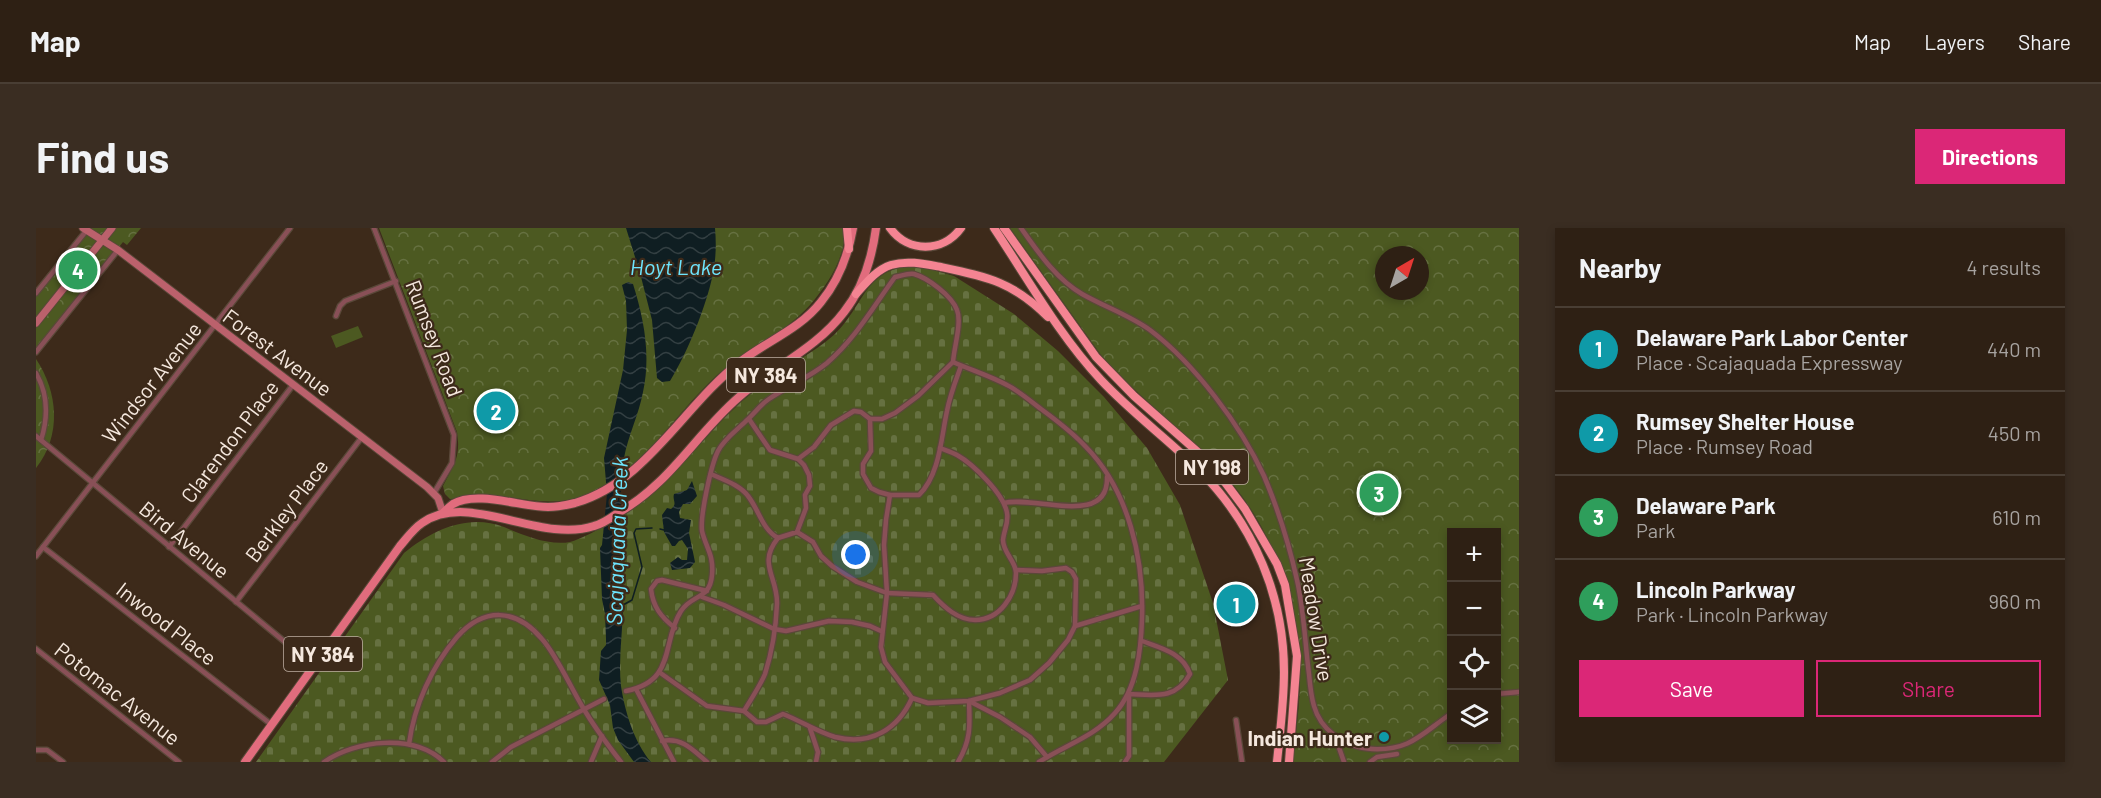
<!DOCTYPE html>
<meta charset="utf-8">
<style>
:root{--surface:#2e2014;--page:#3a2d22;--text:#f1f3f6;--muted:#a7a3a0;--line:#493e34;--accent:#db2777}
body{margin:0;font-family:Barlow,sans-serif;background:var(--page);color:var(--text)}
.controls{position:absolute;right:18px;bottom:18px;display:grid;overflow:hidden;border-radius:0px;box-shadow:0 3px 9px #0003}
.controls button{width:54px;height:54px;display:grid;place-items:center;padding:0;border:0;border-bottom:2px solid var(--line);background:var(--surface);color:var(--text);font:30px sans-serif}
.compass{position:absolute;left:1339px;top:18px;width:54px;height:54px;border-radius:50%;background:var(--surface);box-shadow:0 3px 9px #0003;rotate:39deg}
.you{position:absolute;left:820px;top:327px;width:21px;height:21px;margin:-15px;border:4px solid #fff;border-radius:50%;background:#1a73e8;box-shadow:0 0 0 9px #1a73e833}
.badge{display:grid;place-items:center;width:39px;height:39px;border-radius:50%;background:var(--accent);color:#fff;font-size:20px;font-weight:700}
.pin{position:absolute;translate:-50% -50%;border:3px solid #fff;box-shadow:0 2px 6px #0006}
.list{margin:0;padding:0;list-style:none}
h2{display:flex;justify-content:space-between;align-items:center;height:78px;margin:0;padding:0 24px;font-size:26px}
h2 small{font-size:20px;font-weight:400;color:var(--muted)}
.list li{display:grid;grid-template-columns:39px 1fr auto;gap:18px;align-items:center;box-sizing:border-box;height:84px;padding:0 24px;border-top:2px solid var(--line)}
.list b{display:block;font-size:22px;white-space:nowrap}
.list p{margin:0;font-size:20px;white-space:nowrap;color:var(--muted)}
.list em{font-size:20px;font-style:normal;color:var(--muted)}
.actions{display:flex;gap:12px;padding:18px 24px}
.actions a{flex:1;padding:14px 0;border:2px solid var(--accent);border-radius:0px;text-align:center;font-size:21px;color:var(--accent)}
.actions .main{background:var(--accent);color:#fff}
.icon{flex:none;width:33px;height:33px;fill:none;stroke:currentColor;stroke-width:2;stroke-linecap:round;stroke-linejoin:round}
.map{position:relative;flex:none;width:1483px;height:534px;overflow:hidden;border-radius:0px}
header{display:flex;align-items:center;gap:36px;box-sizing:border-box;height:84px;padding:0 30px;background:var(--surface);border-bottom:2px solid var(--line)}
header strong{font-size:28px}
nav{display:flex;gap:33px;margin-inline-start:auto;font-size:21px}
.intro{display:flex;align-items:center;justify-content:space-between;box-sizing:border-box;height:144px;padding:0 36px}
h1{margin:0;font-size:42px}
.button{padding:15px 27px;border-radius:0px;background:var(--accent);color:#fff;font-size:21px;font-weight:700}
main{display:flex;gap:36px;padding:0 36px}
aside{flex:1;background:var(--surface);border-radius:0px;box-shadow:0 3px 9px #0003}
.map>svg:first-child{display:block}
</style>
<header>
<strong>Map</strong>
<nav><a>Map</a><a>Layers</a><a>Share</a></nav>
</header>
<div class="intro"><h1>Find us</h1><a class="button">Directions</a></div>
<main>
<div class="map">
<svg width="1483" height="534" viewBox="0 0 1483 534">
<defs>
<pattern id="cemetery-stones" width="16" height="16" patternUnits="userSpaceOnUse" patternTransform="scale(1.5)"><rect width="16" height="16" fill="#4c5921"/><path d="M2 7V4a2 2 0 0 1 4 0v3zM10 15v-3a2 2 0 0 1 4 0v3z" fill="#667141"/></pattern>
<pattern id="park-crowns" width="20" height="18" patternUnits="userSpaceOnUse" patternTransform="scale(1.5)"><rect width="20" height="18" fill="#4c5921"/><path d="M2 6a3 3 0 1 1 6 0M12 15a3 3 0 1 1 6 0" fill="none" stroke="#667141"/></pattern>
<pattern id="water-waves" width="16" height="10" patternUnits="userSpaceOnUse" patternTransform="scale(1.5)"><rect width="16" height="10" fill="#0f1e22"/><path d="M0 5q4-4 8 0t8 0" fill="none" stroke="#333f42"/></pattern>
</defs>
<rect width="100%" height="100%" fill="#3d2a1a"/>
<polygon fill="#4c5921" points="322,98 327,109 300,120 295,108"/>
<path fill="url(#cemetery-stones)" d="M873,38L897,42L918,48L978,86L1022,123L1068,169L1111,220L1144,277L1177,375L1192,452L1128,534H220L368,325C396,302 432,285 468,299C487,307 513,318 534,314C545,311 557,304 567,299C628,269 656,219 704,175C720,161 738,148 755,137C770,127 786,118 799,106C828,78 827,44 873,38Z"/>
<g fill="url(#park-crowns)" fill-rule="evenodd">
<polygon points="56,0 105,0 91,17 87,14 0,122 0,68"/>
<path d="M343,0H809C810,29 792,56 774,77C748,106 709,122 680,148C637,188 606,244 549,267C512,282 479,266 441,267C432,267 423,271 414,271L409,266L407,258C418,237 425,229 421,204Z"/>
<path d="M974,0H1483V534H1257C1260,502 1265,470 1264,439C1262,363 1230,287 1177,234C1141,197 1099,166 1065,127ZM1348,27H1384V63H1348ZM1416,304H1460V512H1416Z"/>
<path d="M0,131C22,164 26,207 0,240Z"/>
</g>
<g fill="url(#water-waves)">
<path d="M590,0H679C680,11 680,22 679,32C676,66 652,124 634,153L626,154L621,150L616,92L604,45Z"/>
<path d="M592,54L597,56C608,91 615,127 607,164C603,186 592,208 588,230C581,278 587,327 587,376C587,403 582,432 585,458C589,484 598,514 615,534H598L582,512L577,500L574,477L563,452L565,423L570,417V411L569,386L566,371L564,320L566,317L571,266L568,230L587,142L591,102L590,73L586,57Z"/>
<path d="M656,253L661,268L654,276H647L643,284L644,290L655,292L653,305L659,334L654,340L636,342L634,335L642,329L646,332H651L652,321L646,312L643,313L639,318H636L628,304L626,287L631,280L635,281C642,276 636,272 638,266L651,262Z"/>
</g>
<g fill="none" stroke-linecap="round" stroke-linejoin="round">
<g stroke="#0f1e22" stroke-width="1.5">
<polyline points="624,301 628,302"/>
<polyline points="587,377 596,372 606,339 598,305 600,301 616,300"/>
</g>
<defs>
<g id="street">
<polyline points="338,0 418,207 416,235 398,265"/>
<path d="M985,0C1002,24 1020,51 1046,66C1069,79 1093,87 1114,102C1159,136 1205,198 1228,248C1242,281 1253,316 1261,352C1268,383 1269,415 1273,446C1274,457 1275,468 1278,478C1281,489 1289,500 1298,507C1309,516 1322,520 1336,521C1375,523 1386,505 1416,485"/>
<polyline points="0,65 51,2"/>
<polyline points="300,88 304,78 309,73 360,53"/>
<polyline points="0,124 82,22"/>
<path d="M0,145C12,166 12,190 5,212"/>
<path d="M834,191L835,223L827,236V246L835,260L843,264L854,267H883C904,246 905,210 911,183C914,167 920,152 925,138"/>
<polyline points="0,208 278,438"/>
<polyline points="762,231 778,219 795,197 818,183 825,184 834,191 846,191 859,185 882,168 917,134"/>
<path d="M675,246C688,252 704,257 712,268C723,282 726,301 742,310L761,304L770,280L769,267L774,258L773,247L768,237L762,231L734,222L713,191"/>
<polyline points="854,267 850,292 848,317 851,365 845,419 849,434 876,470 892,475 933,473 964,465 994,452 1013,435 1032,412 1039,398 1040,351 1036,344 1030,340 1006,343 980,342"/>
<path d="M968,275C997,267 1073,300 1071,249"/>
<path d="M761,304L777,314L785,328L796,338L821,354L851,365L897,367C908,379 922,392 939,392C964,392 980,367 980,345C980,333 967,325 967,312C968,302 973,294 971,285C968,266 937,236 921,227C916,224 909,222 904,220"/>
<polyline points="7,319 236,497"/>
<polyline points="133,319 257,157"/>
<polyline points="0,328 254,0"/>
<polyline points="666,369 688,377 738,401 750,403 793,393 816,394 834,398 845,403"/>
<polyline points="200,374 326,209"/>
<polyline points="1039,398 1106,378"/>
<path d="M639,400C625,389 617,379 615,361L621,353L626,352L671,363"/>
<polyline points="0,421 143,534"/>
<path d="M623,444L671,478L708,483L721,494H730L747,486C765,493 781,504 799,509C835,518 862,501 876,470"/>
<polyline points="600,461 638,534"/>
<path d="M590,463C641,453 625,414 645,383C656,366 674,372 676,347C678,327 670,320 666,303C664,288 675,237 682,223C688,211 701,202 710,193C718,186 724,177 733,171C752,158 774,149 791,135C820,110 837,79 859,49C865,48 872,45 878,46C892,50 916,68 921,82C926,94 918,120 917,134C935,142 954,148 971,157C983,163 994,173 1005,181C1020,192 1036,204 1050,219C1093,263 1108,331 1106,391C1105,422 1101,461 1079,485C1058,509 1029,517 1003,534"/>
<polyline points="1460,466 1483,464"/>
<polyline points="933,473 964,489 994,509 1011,529"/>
<path d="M708,483C715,471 724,458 729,446C736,424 740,399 741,376C742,349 721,336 742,310"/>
<polyline points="1200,492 1206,534"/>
<polyline points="774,500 782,524 780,534"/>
<polyline points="1299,508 1308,534"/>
<path d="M626,513C646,509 657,522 671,534"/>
<path d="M373,516C378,478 396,438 421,409C448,379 480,380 506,411C521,428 534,458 546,478C557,497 571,516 585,534"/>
<polyline points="0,522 11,522 27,534"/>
<path d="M288,534C320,512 378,505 408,534"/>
<polyline points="456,534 475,519 568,471"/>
<polyline points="555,534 566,508"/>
<path d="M922,534C935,512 934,498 933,473"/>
<path d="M1089,534L1093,528V466C1119,467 1140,472 1154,446C1147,425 1125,420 1106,413"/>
<polyline points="1334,534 1341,529 1361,526"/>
</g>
<g id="secondary">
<polyline points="47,0 82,22 391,259 402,270 407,285"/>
<polyline points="0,95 76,0"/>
</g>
<g id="primary">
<path d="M407,285C410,282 414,278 417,276C440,262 486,279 512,279C521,279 531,277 539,275C611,254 648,177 704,134C731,113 764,101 785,74C803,52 812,28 817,0"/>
<path d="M209,534L364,318C371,310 377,301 386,295C433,262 503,316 558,298C567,296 575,290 582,285C635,255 659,207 703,169C737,139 780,121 808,84C827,60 836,30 840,0"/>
</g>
<g id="highway">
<polyline points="811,0 813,21"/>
<path d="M854,0C872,25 907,25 925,0"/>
<path d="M958,0C992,51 1023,107 1065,152C1096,185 1133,212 1165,244C1218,298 1248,368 1248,444C1248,474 1244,504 1241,534"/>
<polyline points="968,0 1060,129 1098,168 1163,225 1182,245 1209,281 1241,336 1249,357 1261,428 1253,534"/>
<path d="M820,66C830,55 840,42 855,37C871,32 889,36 905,39C952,49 977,54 1012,89"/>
</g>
</defs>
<use href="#street" stroke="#5a4839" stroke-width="7"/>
<use href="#secondary" stroke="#5a4839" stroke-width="9"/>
<use href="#primary" stroke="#5a4839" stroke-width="10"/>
<use href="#highway" stroke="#5a4839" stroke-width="10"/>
<use href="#street" stroke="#895057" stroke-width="4.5"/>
<use href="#secondary" stroke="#bb616c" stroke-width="7"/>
<use href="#primary" stroke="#e16c7d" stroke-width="8"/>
<use href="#highway" stroke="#f48492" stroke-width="8"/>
</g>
<circle fill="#0f9aa8" stroke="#3d2a1a" stroke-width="2" cx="1348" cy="509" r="6"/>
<g text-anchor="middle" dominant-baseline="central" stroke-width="4.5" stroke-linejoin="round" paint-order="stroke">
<g fill="#3d2a1a" stroke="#beafa3" stroke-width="1.5">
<rect x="691" y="130" width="78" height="34" rx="4.5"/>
<rect x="1140" y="222" width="72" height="34" rx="4.5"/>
<rect x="248" y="409" width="78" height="34" rx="4.5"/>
</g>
<g font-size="20" font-weight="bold" fill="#f5e8de">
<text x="730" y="147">NY 384</text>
<text x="1176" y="239">NY 198</text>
<text x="287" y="426">NY 384</text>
</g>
<g font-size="21" fill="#f5e8de" stroke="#3d2a1a">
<text transform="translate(399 110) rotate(69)">Rumsey Road</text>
<text transform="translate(242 124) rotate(37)">Forest Avenue</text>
<text transform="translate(115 154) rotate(-52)">Windsor Avenue</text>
<text transform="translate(193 213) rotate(-53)">Clarendon Place</text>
<text transform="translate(250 282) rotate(-53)">Berkley Place</text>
<text transform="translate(149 311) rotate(39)">Bird Avenue</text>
<text transform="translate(1281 391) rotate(81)">Meadow Drive</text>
<text transform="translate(131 395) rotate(38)">Inwood Place</text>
<text transform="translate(82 465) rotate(38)">Potomac Avenue</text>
</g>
<g font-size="21" font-weight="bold" fill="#f5e8de" stroke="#3d2a1a" text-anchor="end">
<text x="1336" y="509">Indian Hunter</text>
</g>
<g font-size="22" font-style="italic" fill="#6de5fe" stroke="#3d2a1a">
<text x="640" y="38">Hoyt Lake</text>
<text transform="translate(580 313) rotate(-88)">Scajaquada Creek</text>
</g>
</g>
</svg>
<div class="controls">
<button>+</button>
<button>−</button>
<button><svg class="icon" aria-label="locate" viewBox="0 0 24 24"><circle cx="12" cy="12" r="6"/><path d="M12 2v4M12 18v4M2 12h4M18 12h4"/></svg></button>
<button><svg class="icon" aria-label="layers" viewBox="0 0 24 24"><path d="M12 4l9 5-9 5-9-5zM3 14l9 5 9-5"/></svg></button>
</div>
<svg class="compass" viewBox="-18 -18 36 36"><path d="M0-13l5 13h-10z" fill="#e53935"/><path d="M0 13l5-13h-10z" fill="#a7a3a0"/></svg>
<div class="you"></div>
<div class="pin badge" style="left:1200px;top:376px;background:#0f9aa8">1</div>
<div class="pin badge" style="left:460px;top:183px;background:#0f9aa8">2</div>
<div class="pin badge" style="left:1343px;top:265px;background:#2e9e5b">3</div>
<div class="pin badge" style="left:42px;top:42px;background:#2e9e5b">4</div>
</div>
<aside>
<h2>Nearby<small>4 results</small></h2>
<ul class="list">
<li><span class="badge" style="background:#0f9aa8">1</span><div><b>Delaware Park Labor Center</b><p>Place · Scajaquada Expressway</p></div><em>440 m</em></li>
<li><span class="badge" style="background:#0f9aa8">2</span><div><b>Rumsey Shelter House</b><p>Place · Rumsey Road</p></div><em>450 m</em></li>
<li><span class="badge" style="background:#2e9e5b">3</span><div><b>Delaware Park</b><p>Park</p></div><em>610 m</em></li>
<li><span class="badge" style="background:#2e9e5b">4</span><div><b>Lincoln Parkway</b><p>Park · Lincoln Parkway</p></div><em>960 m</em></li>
</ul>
<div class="actions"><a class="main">Save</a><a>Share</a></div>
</aside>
</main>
